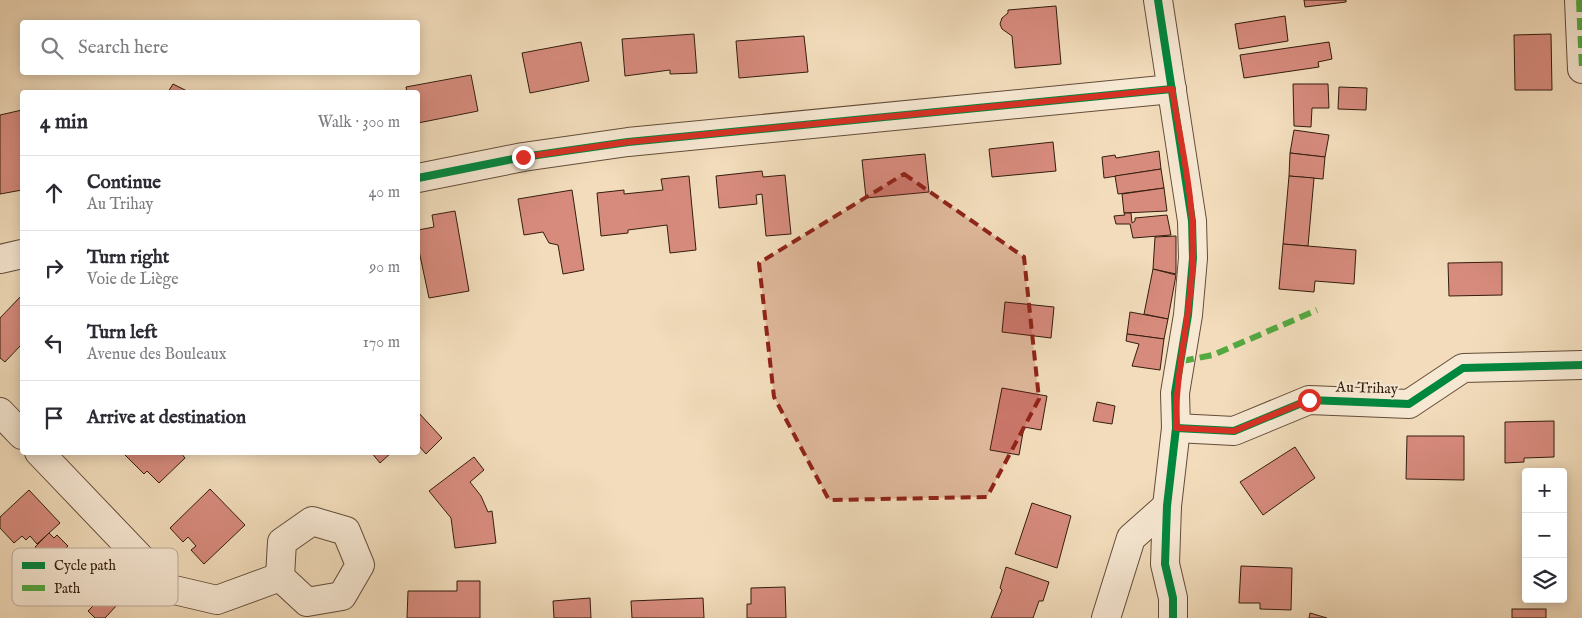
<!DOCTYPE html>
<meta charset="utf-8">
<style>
:root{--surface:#fff;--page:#f7f7f7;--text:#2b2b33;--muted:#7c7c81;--line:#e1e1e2}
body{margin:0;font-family:"IM FELL English",serif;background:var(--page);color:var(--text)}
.controls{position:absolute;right:15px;bottom:15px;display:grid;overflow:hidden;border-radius:5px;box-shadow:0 2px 12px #0003}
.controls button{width:45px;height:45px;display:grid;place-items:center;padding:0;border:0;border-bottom:1px solid var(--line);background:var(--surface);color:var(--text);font:25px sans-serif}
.stop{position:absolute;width:15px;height:15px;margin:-11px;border:4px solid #d93025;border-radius:50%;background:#fff}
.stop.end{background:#d93025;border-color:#fff;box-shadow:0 1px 5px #0008}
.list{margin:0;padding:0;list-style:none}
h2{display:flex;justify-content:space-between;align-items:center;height:65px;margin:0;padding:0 20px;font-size:21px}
h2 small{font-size:16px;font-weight:400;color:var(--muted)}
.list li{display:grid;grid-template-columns:32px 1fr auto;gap:15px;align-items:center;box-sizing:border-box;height:75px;padding:0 20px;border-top:1px solid var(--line)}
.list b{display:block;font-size:19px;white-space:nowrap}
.list p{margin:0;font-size:16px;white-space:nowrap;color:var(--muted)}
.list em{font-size:16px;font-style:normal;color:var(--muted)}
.icon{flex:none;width:28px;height:28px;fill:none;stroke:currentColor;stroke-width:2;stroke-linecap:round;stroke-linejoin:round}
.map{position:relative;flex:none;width:1582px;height:618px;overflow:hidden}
.search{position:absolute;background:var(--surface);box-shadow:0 2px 12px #0003;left:20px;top:20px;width:400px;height:55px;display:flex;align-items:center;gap:12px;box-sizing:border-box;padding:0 18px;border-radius:5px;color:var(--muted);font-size:19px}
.panel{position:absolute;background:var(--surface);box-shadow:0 2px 12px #0003;left:20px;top:90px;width:400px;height:365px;border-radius:5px}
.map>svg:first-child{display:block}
</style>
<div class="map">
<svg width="1582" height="618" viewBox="0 0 1582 618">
<rect width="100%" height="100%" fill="#f2dcbb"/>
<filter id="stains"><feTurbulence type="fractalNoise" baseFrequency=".004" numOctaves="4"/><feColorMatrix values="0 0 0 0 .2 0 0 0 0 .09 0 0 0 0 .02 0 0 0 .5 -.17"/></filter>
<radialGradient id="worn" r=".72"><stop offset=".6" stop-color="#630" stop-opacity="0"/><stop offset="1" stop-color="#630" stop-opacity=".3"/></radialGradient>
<g fill="#d78b7d" stroke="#331d0d">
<polygon points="1304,0 1346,0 1346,2 1305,7"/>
<polygon points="1056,6 1061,64 1015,68 1012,36 1002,29 1000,24 1002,18 1008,13 1008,10"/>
<polygon points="1285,16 1288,41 1239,49 1235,24"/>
<polygon points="694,34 697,73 670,74 670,70 625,76 622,39"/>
<polygon points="1551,34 1552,90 1515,90 1514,35"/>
<polygon points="804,36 808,72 739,78 736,41"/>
<polygon points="581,42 589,81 530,93 522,53"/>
<polygon points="1329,42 1332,59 1318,62 1319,67 1244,78 1240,55"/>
<polygon points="471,75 478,111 418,123 418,92 407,92 406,87"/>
<polygon points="173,84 189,92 168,92"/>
<polygon points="1293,84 1328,84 1329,108 1312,108 1311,127 1294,126"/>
<polygon points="1339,87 1367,88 1366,110 1338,109"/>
<polygon points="22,110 22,190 0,194 0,115"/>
<polygon points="1294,130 1329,135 1325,157 1290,153"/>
<polygon points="1053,142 1056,171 992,177 989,149"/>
<polygon points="1159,151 1161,169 1104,178 1102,157 1115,155 1116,158"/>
<polygon points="1290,153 1325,157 1323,179 1289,176"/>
<polygon points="925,154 929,192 866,198 862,160"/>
<polygon points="1161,169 1164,188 1118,194 1115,176"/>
<polygon points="762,171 763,177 785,175 791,234 766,236 762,194 756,195 757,204 719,208 716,176"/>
<polygon points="689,176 696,250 670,253 667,225 628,230 628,233 601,236 597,193 624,190 624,194 663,190 661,179"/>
<polygon points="1289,176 1314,178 1308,246 1283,244"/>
<polygon points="1164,188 1167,211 1124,213 1122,194"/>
<polygon points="572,190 584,270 563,274 558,245 549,243 543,232 524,235 518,199"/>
<polygon points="455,211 469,291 429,298 418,246 418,230 434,227 432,215"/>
<polygon points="1124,213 1131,213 1132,223 1135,221 1135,218 1167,215 1171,235 1133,238 1130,224 1116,224 1114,216 1125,215"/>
<polygon points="1176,236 1176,274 1153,269 1155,237"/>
<polygon points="1283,244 1356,250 1354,284 1315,281 1314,292 1279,289"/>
<polygon points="1502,262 1502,295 1449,296 1448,263"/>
<polygon points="1153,269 1176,275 1168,319 1144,314"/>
<polygon points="22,295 22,344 5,362 0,358 0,318"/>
<polygon points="1005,302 1054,307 1051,338 1002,332"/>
<polygon points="1130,312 1168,319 1164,339 1127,334"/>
<polygon points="1127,334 1164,339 1160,370 1132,366 1139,344 1126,341"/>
<polygon points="1002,388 1047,396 1041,430 1024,427 1019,455 990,450"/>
<polygon points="1097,402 1115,406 1112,424 1093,421"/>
<polygon points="418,412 442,438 426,454 418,445"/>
<polygon points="1554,421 1554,457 1524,458 1524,462 1505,463 1505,422"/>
<polygon points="1407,436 1464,436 1464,480 1406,479"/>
<polygon points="1295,447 1315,478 1263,515 1240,482"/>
<polygon points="122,452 180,452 185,458 159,483 147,471 144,474"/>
<polygon points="371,452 392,452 380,463"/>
<polygon points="474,457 484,470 470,482 481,496 488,512 492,511 496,543 455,548 451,518 429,491"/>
<polygon points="210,489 245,525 204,564 191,550 196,546 188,537 183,542 170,528"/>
<polygon points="29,490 60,523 37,544 30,536 26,540 22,536 14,543 0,528 0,517"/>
<polygon points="1032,503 1071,516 1057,568 1015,554"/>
<polygon points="49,533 54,538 57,535 68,546 51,562 35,547"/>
<polygon points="88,561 97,569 101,566 129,592 105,618 95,618 88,611 96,603 84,591 79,595 67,584"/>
<polygon points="1241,566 1292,568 1291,610 1260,609 1260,603 1239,603"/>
<polygon points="1006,567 1049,582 1043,601 1039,601 1033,618 991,618 1002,590 1000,588"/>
<polygon points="457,581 480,581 480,618 407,618 408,591 457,591"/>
<polygon points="785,587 786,618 747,618 747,604 751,604 751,588"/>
<polygon points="590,598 591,618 554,618 553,601"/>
<polygon points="703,598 704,618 632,618 631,601"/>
<rect x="1512" y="609" width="34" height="9"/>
<polygon points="1310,613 1327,618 1309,618"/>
</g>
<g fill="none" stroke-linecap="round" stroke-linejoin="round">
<defs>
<g id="minor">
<polyline points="1158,0 1192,221 1193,258 1188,315 1175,393 1176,428 1167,506 1165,564 1173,598 1173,618"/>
<polyline points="1579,0 1582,69"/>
<polyline points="418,178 523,157 628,142 1172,89"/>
<polyline points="0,259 22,254"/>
<polyline points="0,412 22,435"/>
<polyline points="1176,428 1234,431 1309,400 1409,404 1463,368 1582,365"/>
<polyline points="39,452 170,589 217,600 280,577"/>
<polygon points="312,521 346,531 360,565 342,596 307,602 280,577 282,542"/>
<polyline points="1106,618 1131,538 1167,506"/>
</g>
</defs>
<use href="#minor" stroke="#634d38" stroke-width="30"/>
<use href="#minor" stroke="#f7e8d3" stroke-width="28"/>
<g stroke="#54a941" stroke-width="6" stroke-dasharray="12 6" stroke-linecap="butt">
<polyline points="1579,0 1582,69"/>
<polyline points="1182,361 1213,355 1317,310"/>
</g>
<defs>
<g id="cycleway">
<polyline points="1158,0 1192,221 1193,258 1188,315 1175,393 1176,428 1167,506 1165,564 1173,598 1173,618"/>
<polyline points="418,178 523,157 628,142 1172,89"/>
<polyline points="1176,428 1234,431 1309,400 1409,404 1463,368 1582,365"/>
</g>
</defs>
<use href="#cycleway" stroke="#f7e8d3" stroke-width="11"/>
<use href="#cycleway" stroke="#00873e" stroke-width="8"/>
</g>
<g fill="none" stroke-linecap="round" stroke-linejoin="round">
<path stroke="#d93025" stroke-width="6" d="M523,157L628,142L1172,89C1181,145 1195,202 1193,258C1191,316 1175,371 1176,428L1234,431L1309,400"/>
</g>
<path fill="#8f2418" fill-opacity="0.2" stroke="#8f2418" stroke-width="4" stroke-dasharray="10 6" stroke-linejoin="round" d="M904,174L1024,257L1039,399L987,497L829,500L774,397L759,263Z"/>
<g text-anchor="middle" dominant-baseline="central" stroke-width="4" stroke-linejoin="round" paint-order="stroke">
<g font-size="15" fill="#331d0d" stroke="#f7e8d3">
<text transform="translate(1367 388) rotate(2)">Au Trihay</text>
</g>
</g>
<rect x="12" y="548" width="166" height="58" rx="8" fill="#f7e8d3" stroke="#bcab98" stroke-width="1"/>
<rect x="22" y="562" width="23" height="7" fill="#00873e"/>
<rect x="22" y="585" width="23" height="6" fill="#54a941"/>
<g font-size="14" fill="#331d0d">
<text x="54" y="570">Cycle path</text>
<text x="54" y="593">Path</text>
</g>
<rect width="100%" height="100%" filter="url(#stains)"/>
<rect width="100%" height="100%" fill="url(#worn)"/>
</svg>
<div class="controls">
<button>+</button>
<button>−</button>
<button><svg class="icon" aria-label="layers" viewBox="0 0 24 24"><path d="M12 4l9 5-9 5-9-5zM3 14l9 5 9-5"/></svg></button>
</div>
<div class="stop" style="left:1309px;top:400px"></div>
<div class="stop end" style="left:523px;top:157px"></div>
<div class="search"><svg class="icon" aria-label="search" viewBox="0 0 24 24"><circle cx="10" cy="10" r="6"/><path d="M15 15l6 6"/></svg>Search here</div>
<section class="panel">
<h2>4 min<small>Walk · 300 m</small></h2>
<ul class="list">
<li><svg class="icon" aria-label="ahead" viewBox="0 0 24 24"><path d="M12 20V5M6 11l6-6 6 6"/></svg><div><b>Continue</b><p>Au Trihay</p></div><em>40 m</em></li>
<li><svg class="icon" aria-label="right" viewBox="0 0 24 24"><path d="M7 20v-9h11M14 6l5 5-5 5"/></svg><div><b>Turn right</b><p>Voie de Liège</p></div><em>90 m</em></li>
<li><svg class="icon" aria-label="left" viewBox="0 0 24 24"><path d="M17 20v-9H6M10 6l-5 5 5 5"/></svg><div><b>Turn left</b><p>Avenue des Bouleaux</p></div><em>170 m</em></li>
<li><svg class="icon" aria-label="arrive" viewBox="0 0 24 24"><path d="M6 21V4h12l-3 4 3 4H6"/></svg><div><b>Arrive at destination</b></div></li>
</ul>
</section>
</div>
